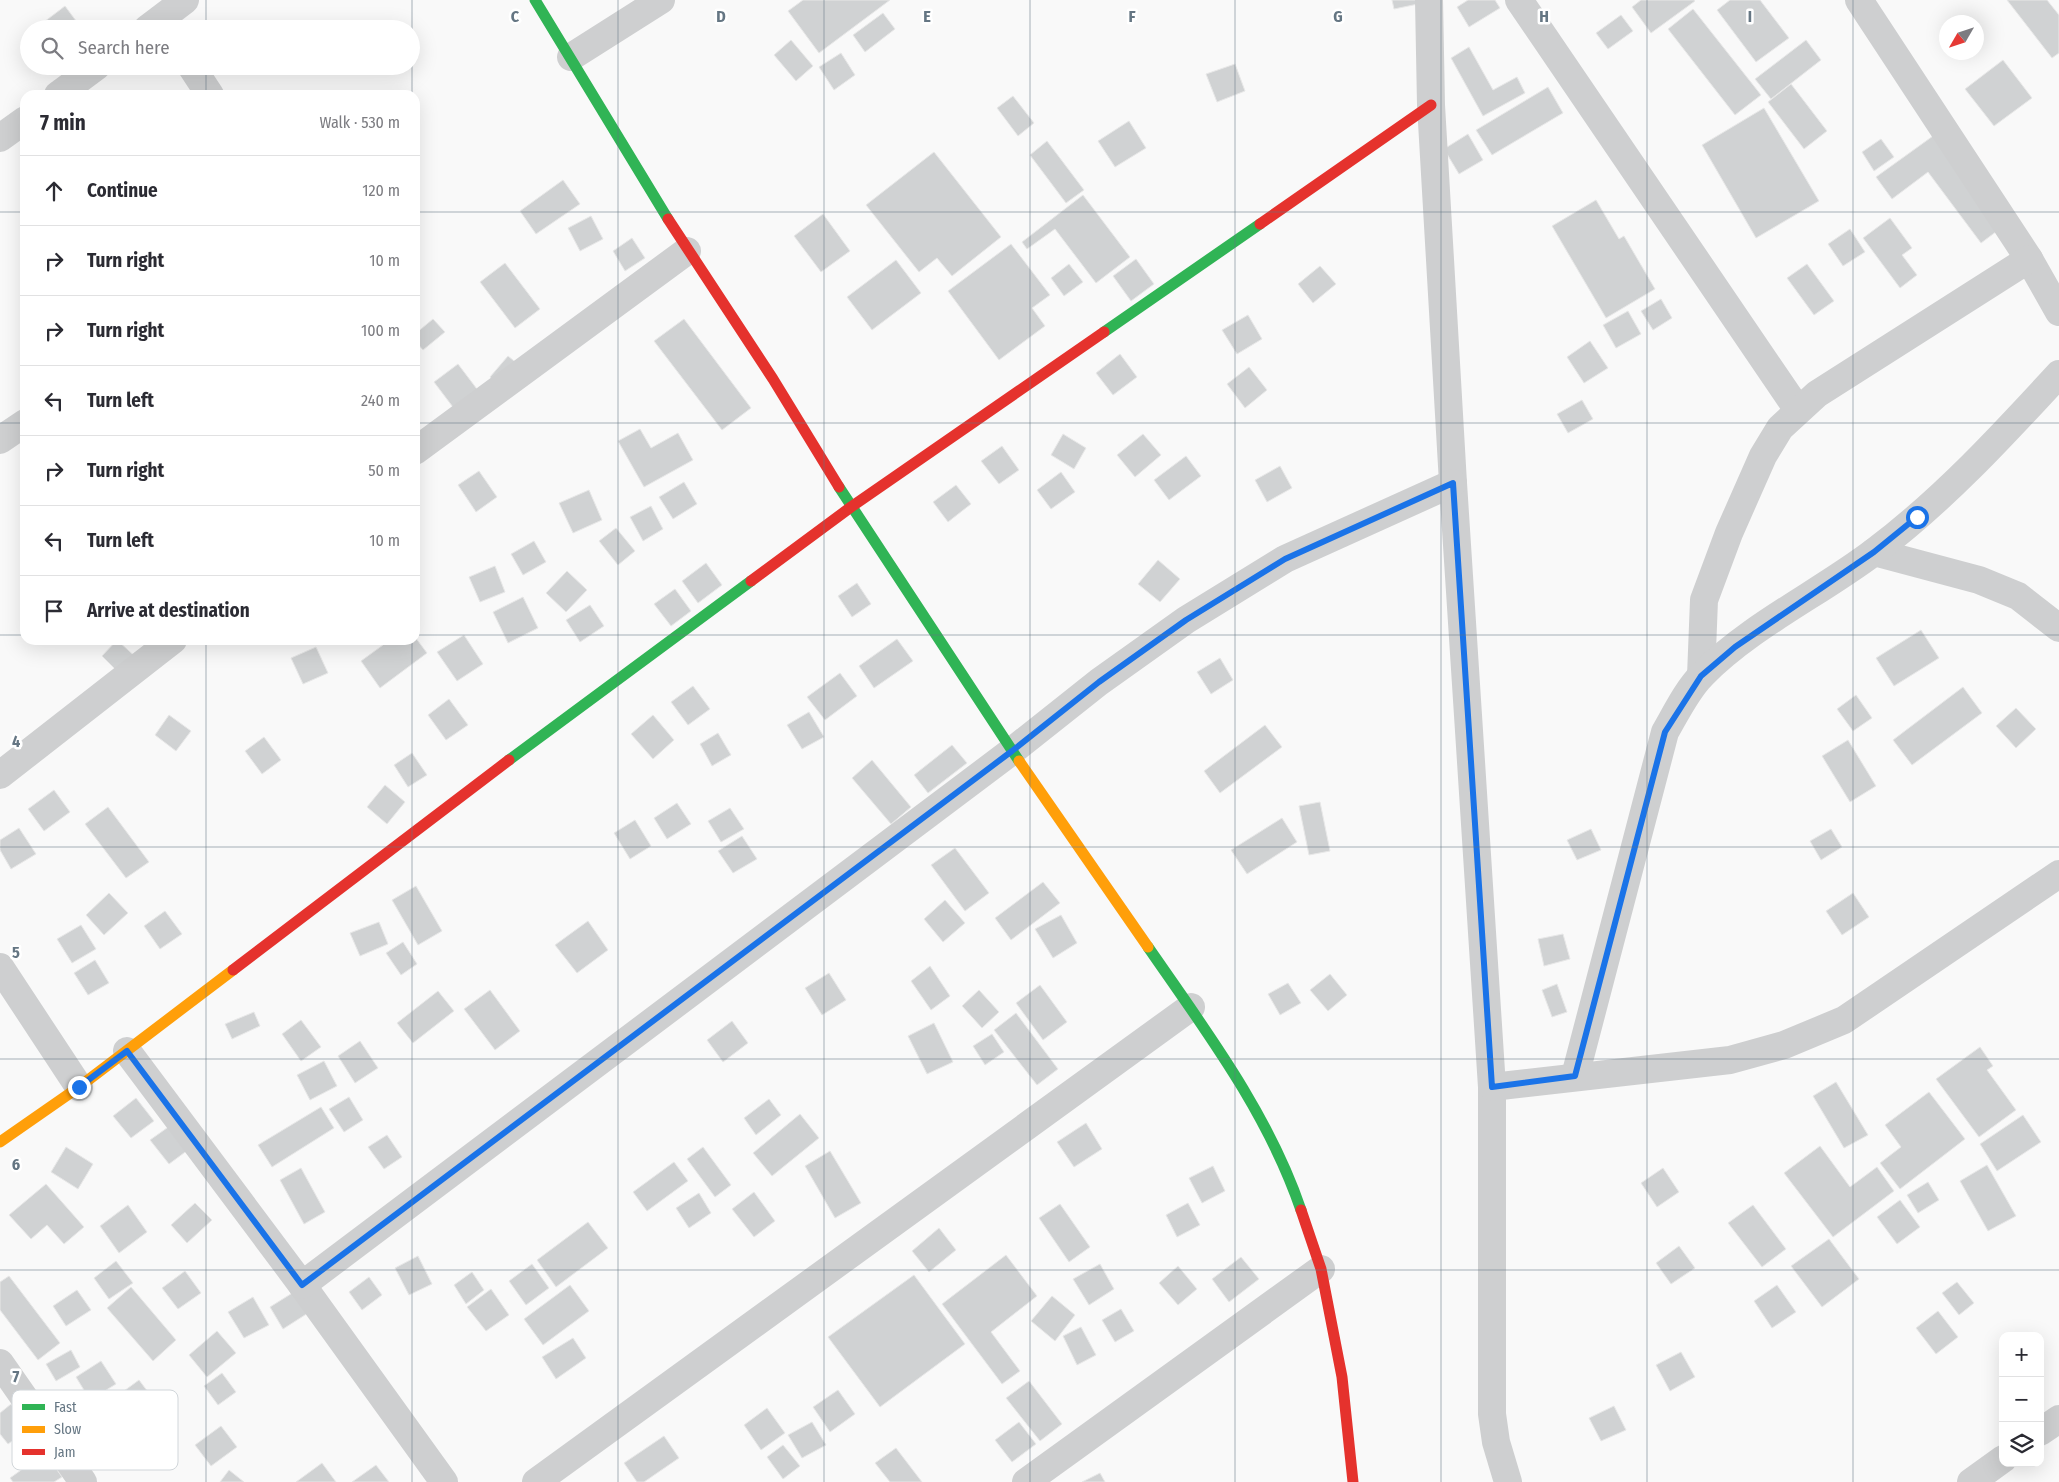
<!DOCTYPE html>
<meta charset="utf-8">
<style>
:root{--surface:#fff;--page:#f2f2f3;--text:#2b2b33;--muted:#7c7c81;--line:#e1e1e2}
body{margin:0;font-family:"Fira Sans Condensed",sans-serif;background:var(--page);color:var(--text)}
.controls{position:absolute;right:15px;bottom:15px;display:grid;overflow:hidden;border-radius:10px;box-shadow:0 5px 20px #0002}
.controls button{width:45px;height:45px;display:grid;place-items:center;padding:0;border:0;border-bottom:1px solid var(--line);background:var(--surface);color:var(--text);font:25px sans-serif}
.compass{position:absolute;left:1939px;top:15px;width:45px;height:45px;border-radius:50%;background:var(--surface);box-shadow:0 5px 20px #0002;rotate:231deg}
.stop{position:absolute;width:15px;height:15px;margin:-11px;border:4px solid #1a73e8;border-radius:50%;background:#fff}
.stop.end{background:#1a73e8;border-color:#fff;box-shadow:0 1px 5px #0008}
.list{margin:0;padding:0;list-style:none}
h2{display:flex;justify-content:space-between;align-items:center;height:65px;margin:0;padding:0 20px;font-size:21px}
h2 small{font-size:16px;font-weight:400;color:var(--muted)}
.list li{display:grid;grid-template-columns:32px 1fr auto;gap:15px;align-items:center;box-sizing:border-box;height:70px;padding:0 20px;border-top:1px solid var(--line)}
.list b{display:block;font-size:19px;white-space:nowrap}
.list em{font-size:16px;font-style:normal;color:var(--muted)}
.icon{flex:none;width:28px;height:28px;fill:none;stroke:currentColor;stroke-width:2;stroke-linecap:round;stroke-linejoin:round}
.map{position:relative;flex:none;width:2059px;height:1482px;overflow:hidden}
.search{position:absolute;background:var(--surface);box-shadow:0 5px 20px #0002;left:20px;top:20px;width:400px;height:55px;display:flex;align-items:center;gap:12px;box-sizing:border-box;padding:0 18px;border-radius:28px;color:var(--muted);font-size:19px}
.panel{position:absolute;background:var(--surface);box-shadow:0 5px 20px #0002;left:20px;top:90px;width:400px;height:555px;border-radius:15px}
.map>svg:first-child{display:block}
</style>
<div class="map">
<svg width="2059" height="1482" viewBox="0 0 2059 1482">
<rect width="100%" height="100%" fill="#f9f9f9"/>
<g fill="#d0d2d3" stroke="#e8e8e8">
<polygon points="803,0 890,0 819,53 788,11"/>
<polygon points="1392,0 1417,0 1418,4 1394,9"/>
<polygon points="1468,0 1495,0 1500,8 1469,27 1457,7"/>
<polygon points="1641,0 1694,0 1695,1 1651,33 1632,7"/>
<polygon points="1730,0 1760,0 1789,38 1756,62 1717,10"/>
<polygon points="2007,0 2047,0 2059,15 2059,53 2052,58"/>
<polygon points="65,6 82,29 35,29"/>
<polygon points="1693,9 1761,95 1735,115 1668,29"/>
<polygon points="883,13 895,29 865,52 853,35"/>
<polygon points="1621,15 1633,31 1608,49 1596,33"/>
<polygon points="791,40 813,66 796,81 774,55"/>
<polygon points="1806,40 1821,60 1771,99 1755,79"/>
<polygon points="1469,47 1493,90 1517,77 1525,93 1483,116 1451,58"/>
<polygon points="841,53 855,75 834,90 819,67"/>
<polygon points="2003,60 2032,98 1994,126 1965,89"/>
<polygon points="1235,64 1245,91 1217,102 1206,74"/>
<polygon points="1791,84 1827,131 1804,149 1768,102"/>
<polygon points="1548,87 1563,113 1492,155 1476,130"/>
<polygon points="1013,96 1034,123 1018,136 997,108"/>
<polygon points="1764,108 1819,201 1756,238 1702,145"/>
<polygon points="1129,121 1146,148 1115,167 1098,141"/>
<polygon points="1468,134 1483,160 1459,174 1444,149"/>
<polygon points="1933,136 2001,228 1981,243 1928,172 1892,199 1876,177"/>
<polygon points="1881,139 1894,157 1874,171 1862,152"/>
<polygon points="1047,141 1084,190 1066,203 1030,155"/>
<polygon points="934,152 1001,237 952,276 937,258 919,272 866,205"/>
<polygon points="563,180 580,204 536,234 520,211"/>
<polygon points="1083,195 1130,257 1096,283 1055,229 1027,249 1022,242"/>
<polygon points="1596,200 1619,239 1624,236 1655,289 1606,318 1552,226"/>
<polygon points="823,214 850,251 821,272 794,236"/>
<polygon points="591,216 603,239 580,251 568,228"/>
<polygon points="1890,218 1912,248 1902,255 1917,275 1900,288 1863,238"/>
<polygon points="1850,229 1865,252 1843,266 1828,244"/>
<polygon points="632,238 645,258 625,271 613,251"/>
<polygon points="1011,244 1050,295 1032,308 1045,326 999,360 948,291"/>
<polygon points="1136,259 1154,284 1131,301 1113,276"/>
<polygon points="896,260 921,293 872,330 847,297"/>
<polygon points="505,263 540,309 515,328 480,282"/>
<polygon points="1069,264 1083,282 1064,296 1051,278"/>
<polygon points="1807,264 1834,301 1814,315 1787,278"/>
<polygon points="1320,266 1336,284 1313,303 1298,284"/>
<polygon points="1661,299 1672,318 1653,330 1641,311"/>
<polygon points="1628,311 1641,334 1616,348 1603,325"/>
<polygon points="1248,315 1262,339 1237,354 1222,330"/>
<polygon points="433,319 445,332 423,350 415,341 415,334"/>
<polygon points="684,319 751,408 722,430 654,341"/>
<polygon points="1590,341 1608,368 1584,383 1567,357"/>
<polygon points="1120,354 1137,377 1113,395 1096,373"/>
<polygon points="508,356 524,369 505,390 490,377"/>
<polygon points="458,364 486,401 462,419 434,382"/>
<polygon points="1249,367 1267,390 1245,408 1227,384"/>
<polygon points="1582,400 1593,419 1568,433 1557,414"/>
<polygon points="640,429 651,448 678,433 693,460 644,487 618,441"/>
<polygon points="1063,434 1086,448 1074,469 1051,455"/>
<polygon points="1143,434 1161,455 1135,477 1117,455"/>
<polygon points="1002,446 1019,470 999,484 981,461"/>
<polygon points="1186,456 1201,476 1169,500 1154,480"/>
<polygon points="1280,466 1292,488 1267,502 1255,480"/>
<polygon points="479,471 497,497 476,512 458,485"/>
<polygon points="1061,472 1075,492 1051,509 1037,490"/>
<polygon points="684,482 697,504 673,519 659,497"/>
<polygon points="956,485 971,504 948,522 933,502"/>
<polygon points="589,490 602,520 573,533 559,503"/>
<polygon points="651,506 663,529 643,541 630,517"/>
<polygon points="616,528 635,551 618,565 599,541"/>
<polygon points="534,541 546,562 523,575 511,554"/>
<polygon points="1158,560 1180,579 1160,602 1138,584"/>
<polygon points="706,563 722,585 698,603 682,581"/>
<polygon points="495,566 505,592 480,602 469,577"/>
<polygon points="567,571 587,590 566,612 546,593"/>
<polygon points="857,583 871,604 852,617 838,596"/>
<polygon points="675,589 691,611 671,626 654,604"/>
<polygon points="523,597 538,628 508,643 493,612"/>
<polygon points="590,605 604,626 580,642 566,620"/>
<polygon points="1921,630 1939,658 1894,686 1876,658"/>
<polygon points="464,635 483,664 457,681 437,652"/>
<polygon points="415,637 427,653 380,688 361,661 383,645 380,640 415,640"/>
<polygon points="897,639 913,661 874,688 859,666"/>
<polygon points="117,640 140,661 124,678 102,656"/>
<polygon points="316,647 328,673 303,684 291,658"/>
<polygon points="1220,658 1233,680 1211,694 1197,672"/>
<polygon points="840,673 857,696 825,720 807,697"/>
<polygon points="693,686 710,709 688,725 671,702"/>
<polygon points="1963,687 1982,713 1912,765 1893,740"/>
<polygon points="1856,695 1872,718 1853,731 1837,709"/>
<polygon points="449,699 468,725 446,740 428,715"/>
<polygon points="2016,708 2036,729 2016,748 1996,726"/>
<polygon points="809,712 824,737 802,749 787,725"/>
<polygon points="169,715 191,731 176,751 155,735"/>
<polygon points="653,715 674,740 653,759 631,734"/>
<polygon points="1265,725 1282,747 1220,793 1204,771"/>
<polygon points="718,733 731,755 712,766 700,744"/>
<polygon points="264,737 281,760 262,774 245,751"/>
<polygon points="1848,740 1876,786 1850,802 1822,756"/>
<polygon points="952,745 967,763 928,793 914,775"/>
<polygon points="412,753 427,775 408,787 394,765"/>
<polygon points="872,760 911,807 891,824 852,778"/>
<polygon points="385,785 405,802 387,824 367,807"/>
<polygon points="54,790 70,812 44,831 28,809"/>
<polygon points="1320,802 1330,851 1309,855 1299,806"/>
<polygon points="677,803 691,824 667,839 654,818"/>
<polygon points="108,807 149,862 126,878 85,824"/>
<polygon points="730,808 744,829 721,842 708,821"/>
<polygon points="1282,818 1297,842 1247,874 1231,850"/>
<polygon points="635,820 651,846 630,859 614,833"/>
<polygon points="19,828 36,854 11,869 0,850 0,840"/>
<polygon points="1591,829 1601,850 1577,860 1567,840"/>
<polygon points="1831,829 1842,847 1821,860 1810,841"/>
<polygon points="742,836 757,859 733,873 718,851"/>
<polygon points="955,848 989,893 965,911 931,865"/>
<polygon points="1043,882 1060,903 1011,940 995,918"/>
<polygon points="416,886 442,931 418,945 392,900"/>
<polygon points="109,893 128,913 104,935 86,915"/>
<polygon points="1853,893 1869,917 1842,935 1826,911"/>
<polygon points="945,900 965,923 943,942 924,919"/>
<polygon points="165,911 182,934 160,949 144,926"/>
<polygon points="1061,915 1077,943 1053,958 1035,929"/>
<polygon points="588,921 608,950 577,973 555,945"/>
<polygon points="379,922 388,944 360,956 350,933"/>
<polygon points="81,925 96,949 72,963 57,939"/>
<polygon points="1563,934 1570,959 1544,966 1538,939"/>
<polygon points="403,942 417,964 401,975 386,953"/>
<polygon points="95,960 109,983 88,995 74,973"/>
<polygon points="930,966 950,996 931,1010 911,981"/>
<polygon points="829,973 846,1000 822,1015 805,988"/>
<polygon points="1330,974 1347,995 1328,1011 1310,990"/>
<polygon points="1288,983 1301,1003 1280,1015 1268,994"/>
<polygon points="1557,984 1567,1012 1552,1017 1542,990"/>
<polygon points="1040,985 1067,1022 1043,1040 1016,1003"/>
<polygon points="490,990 520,1031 495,1050 464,1009"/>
<polygon points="979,990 999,1012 982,1028 962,1006"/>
<polygon points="438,991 454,1011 413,1043 397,1023"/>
<polygon points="254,1012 260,1026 232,1039 225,1024"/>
<polygon points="1016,1013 1058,1069 1037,1085 994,1030"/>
<polygon points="301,1020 321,1047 301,1061 282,1034"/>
<polygon points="732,1021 748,1043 723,1062 707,1040"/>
<polygon points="934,1023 953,1062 927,1074 908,1036"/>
<polygon points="992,1034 1004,1052 985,1065 973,1046"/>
<polygon points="360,1041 378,1068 355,1083 338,1056"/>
<polygon points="1980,1047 1993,1066 1987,1070 2016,1110 1979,1137 1936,1079"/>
<polygon points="324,1061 337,1086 310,1100 297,1075"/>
<polygon points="1836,1082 1868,1135 1844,1148 1813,1096"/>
<polygon points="1929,1092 1965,1139 1900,1189 1880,1163 1901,1147 1885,1125"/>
<polygon points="349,1097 363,1120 344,1132 329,1109"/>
<polygon points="136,1098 154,1121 131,1138 113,1116"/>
<polygon points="769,1099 781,1115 756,1135 744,1118"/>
<polygon points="321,1107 334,1128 272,1167 258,1145"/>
<polygon points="800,1114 819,1138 772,1176 753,1153"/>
<polygon points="2023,1115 2041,1142 1997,1171 1980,1144"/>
<polygon points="174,1123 192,1147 169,1164 150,1140"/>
<polygon points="1086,1123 1102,1149 1074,1167 1057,1142"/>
<polygon points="387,1135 402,1157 384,1169 368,1147"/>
<polygon points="1820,1146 1850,1187 1877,1167 1894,1191 1833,1237 1784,1173"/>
<polygon points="66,1147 93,1164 78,1189 51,1172"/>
<polygon points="703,1147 731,1185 715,1197 687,1159"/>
<polygon points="830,1151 861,1203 835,1218 805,1166"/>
<polygon points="674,1162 688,1181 647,1211 633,1192"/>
<polygon points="1987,1165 2016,1216 1988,1231 1960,1181"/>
<polygon points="1213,1166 1225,1191 1202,1203 1189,1178"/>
<polygon points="301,1168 325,1212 304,1224 280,1180"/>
<polygon points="1663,1168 1679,1192 1657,1207 1641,1183"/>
<polygon points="1928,1182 1939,1200 1918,1213 1907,1195"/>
<polygon points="46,1184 84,1227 64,1244 47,1225 31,1239 9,1215"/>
<polygon points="754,1192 775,1221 754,1237 732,1209"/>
<polygon points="699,1193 711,1213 689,1228 676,1208"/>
<polygon points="1900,1200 1920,1227 1897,1244 1877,1217"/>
<polygon points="195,1203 212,1220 187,1243 171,1225"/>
<polygon points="1188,1203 1200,1225 1177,1237 1166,1215"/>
<polygon points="1060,1204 1090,1247 1069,1262 1039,1218"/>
<polygon points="128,1205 147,1232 119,1253 100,1226"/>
<polygon points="1753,1205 1786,1249 1762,1267 1728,1223"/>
<polygon points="588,1222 608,1248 556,1287 537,1260"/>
<polygon points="939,1228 956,1250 929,1272 912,1251"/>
<polygon points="1829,1239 1859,1279 1822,1307 1791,1266"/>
<polygon points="1679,1246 1695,1268 1671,1284 1656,1263"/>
<polygon points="1006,1255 1037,1296 991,1332 1020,1371 1002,1384 942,1304"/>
<polygon points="418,1256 432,1284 409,1295 395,1268"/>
<polygon points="1241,1257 1259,1279 1229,1302 1212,1279"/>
<polygon points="116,1261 133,1283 109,1299 94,1278"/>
<polygon points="532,1264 549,1288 526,1305 509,1281"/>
<polygon points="1100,1264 1114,1289 1089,1305 1073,1279"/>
<polygon points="1178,1266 1197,1289 1178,1305 1159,1283"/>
<polygon points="185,1271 201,1293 178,1309 162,1288"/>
<polygon points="472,1272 484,1290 466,1304 454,1285"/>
<polygon points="914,1275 965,1344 880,1407 828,1337"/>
<polygon points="9,1276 60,1343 38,1360 0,1310 0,1282"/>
<polygon points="369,1277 382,1295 362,1310 349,1292"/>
<polygon points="1957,1282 1974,1303 1959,1315 1942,1293"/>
<polygon points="570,1285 589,1311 543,1345 524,1319"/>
<polygon points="1777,1285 1796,1312 1772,1328 1754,1301"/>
<polygon points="131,1287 176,1340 153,1361 107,1308"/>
<polygon points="491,1289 509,1315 486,1331 467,1307"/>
<polygon points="77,1290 91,1310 66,1326 53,1306"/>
<polygon points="294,1292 308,1313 283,1329 270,1307"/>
<polygon points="1052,1296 1075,1315 1055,1341 1031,1321"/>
<polygon points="253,1297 269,1325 244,1338 228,1312"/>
<polygon points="1121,1309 1134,1331 1115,1342 1102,1320"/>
<polygon points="1938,1311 1958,1337 1936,1354 1916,1328"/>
<polygon points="1081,1327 1096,1355 1077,1365 1063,1336"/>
<polygon points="217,1331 236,1353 207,1377 189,1355"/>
<polygon points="573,1338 586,1358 556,1379 542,1357"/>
<polygon points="71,1350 80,1367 56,1381 46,1364"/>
<polygon points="1681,1352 1695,1377 1670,1391 1656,1365"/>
<polygon points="101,1361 116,1384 90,1400 76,1377"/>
<polygon points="222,1373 236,1392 218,1405 204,1386"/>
<polygon points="139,1380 154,1400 125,1422 109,1402"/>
<polygon points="1029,1381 1062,1424 1040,1441 1006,1398"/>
<polygon points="838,1390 855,1414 830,1432 813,1407"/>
<polygon points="11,1404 29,1429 8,1444 0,1434 0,1413"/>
<polygon points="1614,1406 1626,1430 1601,1441 1589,1418"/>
<polygon points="767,1408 785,1433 761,1450 744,1425"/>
<polygon points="812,1422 826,1445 802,1458 788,1435"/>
<polygon points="1019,1422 1036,1444 1012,1462 995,1440"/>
<polygon points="221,1426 237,1447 211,1466 195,1445"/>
<polygon points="664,1436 679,1458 644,1482 637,1482 624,1463"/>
<polygon points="783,1445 800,1466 783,1479 767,1457"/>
<polygon points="896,1448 922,1482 890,1482 875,1463"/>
<polygon points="45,1453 62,1477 54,1482 13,1482 10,1478"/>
<polygon points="322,1463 336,1482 296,1482"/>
<polygon points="376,1465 389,1482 352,1482"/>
<polygon points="229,1470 244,1482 220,1482"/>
<polygon points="1100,1473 1105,1482 1082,1482"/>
</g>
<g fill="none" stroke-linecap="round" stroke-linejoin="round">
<g stroke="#cecfd0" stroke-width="28">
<polyline points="1429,0 1431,105 1453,483 1492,1087 1492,1414 1496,1442 1508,1482"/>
<polyline points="1519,0 1798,410"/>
<polyline points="1859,0 2029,259 2059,312"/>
<polyline points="147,29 185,0"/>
<polyline points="571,57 661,0"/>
<polyline points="191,66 210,95"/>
<polyline points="58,95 97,66"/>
<polyline points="0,138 25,120"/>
<polyline points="0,440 25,423"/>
<polyline points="415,451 687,251"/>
<polyline points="1874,552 1979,580 2018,596 2059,628"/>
<polyline points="1701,676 1704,600 1729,533 1763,456 1780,428 1817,394 2029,259"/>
<polyline points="0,775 173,640"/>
<polyline points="0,967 79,1087"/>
<polyline points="127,1051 302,1285 444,1482"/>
<path d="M1575,1076L1665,732C1676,713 1687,690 1702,675C1750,626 1820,593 1874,552C1943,500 2001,437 2059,374"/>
<polyline points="1492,1087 1730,1060 1784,1045 1844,1020 2059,874"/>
<polyline points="302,1285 1012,751 1099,682 1186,620 1285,559 1453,483"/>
<polyline points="0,1363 83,1482"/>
<polyline points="2040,1432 2059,1419"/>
<polyline points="536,1482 1191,1007"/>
<polyline points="1026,1482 1321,1269"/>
<polyline points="1971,1482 2003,1459"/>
</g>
<g stroke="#30b455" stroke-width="11">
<polyline points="535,0 668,219"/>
<polyline points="1104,332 1260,224"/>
<polyline points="839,487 1019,761"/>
<polyline points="509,760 751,581"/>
<path d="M1148,947C1206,1031 1268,1113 1301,1210"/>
</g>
<g stroke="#ff9f0a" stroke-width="11">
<polyline points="1019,761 1148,947"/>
<polyline points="0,1142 79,1087 233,970"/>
</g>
<g stroke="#e5322d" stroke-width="11">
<polyline points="668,219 773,379 839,487"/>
<polyline points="1260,224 1431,105"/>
<polyline points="751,581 851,507 1104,332"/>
<polyline points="233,970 509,760"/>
<polyline points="1301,1210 1321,1269 1342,1377 1353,1482"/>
</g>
</g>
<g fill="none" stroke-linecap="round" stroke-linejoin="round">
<polyline stroke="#1a73e8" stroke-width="6" points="79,1087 127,1051 302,1285 1012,751 1099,682 1186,620 1285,559 1453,483 1492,1087 1575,1076 1665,732 1701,676 1735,647 1874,552 1917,517"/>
</g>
<path fill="none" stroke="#657683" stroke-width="1" stroke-opacity="0.55" d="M206,0V29M412,0V95M618,0V1482M824,0V1482M1030,0V1482M1235,0V1482M1441,0V1482M1647,0V1482M1853,0V1482M206,66V95M0,212H25M415,212H2059M0,423H25M415,423H2059M0,635H25M415,635H2059M206,640V1482M412,640V1482M0,847H2059M0,1059H2059M0,1270H2059"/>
<rect x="12" y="1390" width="166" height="80" rx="8" fill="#fff" stroke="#d1d6da" stroke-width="1"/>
<rect x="22" y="1404" width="23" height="6" fill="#30b455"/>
<rect x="22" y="1426" width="23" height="7" fill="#ff9f0a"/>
<rect x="22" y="1449" width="23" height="6" fill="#e5322d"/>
<g font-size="14" fill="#657683">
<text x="54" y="1412">Fast</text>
<text x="54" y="1434">Slow</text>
<text x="54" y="1457">Jam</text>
</g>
<g font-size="16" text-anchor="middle" font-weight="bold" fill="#657683" stroke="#fff" stroke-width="5" stroke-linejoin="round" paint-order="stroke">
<text x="515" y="22">C</text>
<text x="721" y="22">D</text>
<text x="927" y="22">E</text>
<text x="1132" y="22">F</text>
<text x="1338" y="22">G</text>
<text x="1544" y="22">H</text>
<text x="1750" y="22">I</text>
<text x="16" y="747">4</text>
<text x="16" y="958">5</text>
<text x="16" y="1170">6</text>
<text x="16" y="1382">7</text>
</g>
</svg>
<div class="controls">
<button>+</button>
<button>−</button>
<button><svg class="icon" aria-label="layers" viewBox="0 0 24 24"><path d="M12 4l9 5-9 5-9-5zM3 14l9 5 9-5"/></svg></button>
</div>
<svg class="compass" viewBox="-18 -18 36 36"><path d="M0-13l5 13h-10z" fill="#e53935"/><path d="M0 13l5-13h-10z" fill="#7c7c81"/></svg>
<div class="stop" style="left:1917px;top:517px"></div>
<div class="stop end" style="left:79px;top:1087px"></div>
<div class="search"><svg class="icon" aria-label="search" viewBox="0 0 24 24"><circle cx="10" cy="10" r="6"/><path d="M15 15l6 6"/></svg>Search here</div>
<section class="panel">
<h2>7 min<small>Walk · 530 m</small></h2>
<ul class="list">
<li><svg class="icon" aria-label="ahead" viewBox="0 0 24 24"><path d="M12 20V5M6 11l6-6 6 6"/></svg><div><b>Continue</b></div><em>120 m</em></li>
<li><svg class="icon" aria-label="right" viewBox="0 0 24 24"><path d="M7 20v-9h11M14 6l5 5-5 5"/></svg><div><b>Turn right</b></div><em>10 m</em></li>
<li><svg class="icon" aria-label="right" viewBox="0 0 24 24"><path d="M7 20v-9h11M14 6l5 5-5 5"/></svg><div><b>Turn right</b></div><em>100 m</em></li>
<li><svg class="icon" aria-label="left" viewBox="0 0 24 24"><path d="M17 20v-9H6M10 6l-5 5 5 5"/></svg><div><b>Turn left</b></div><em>240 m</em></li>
<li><svg class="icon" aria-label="right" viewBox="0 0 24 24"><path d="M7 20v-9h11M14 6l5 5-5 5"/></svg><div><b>Turn right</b></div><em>50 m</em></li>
<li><svg class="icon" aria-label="left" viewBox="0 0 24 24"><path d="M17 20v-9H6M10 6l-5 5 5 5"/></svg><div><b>Turn left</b></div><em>10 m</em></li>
<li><svg class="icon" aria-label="arrive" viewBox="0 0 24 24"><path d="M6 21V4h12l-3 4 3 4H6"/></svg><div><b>Arrive at destination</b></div></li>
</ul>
</section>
</div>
